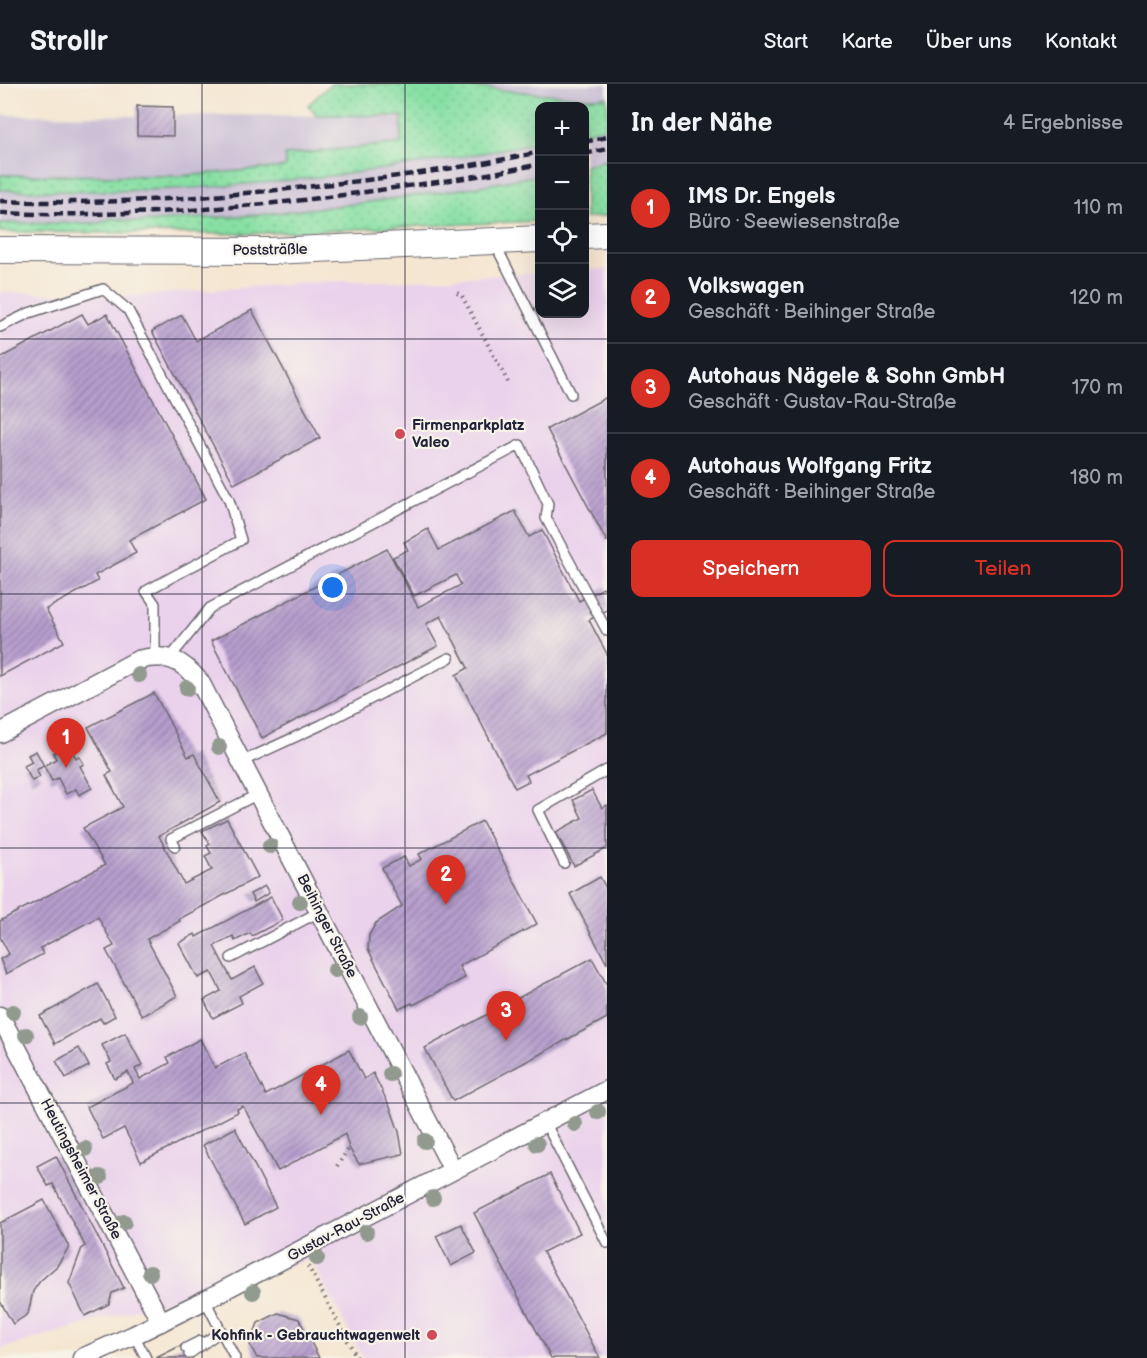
<!DOCTYPE html>
<html lang="de">
<meta charset="utf-8">
<style>
:root{--surface:#171b24;--page:#242831;--text:#f1f3f6;--muted:#9ea1a6;--line:#363941;--accent:#d93025}
body{margin:0;font-family:"Balsamiq Sans",sans-serif;background:var(--page);color:var(--text)}
.controls{position:absolute;right:18px;top:18px;display:grid;overflow:hidden;border-radius:12px;box-shadow:0 6px 24px #0002}
.controls button{width:54px;height:54px;display:grid;place-items:center;padding:0;border:0;border-bottom:2px solid var(--line);background:var(--surface);color:var(--text);font:30px sans-serif}
.you{position:absolute;left:333px;top:504px;width:21px;height:21px;margin:-15px;border:4px solid #fff;border-radius:50%;background:#1a73e8;box-shadow:0 0 0 9px #1a73e833}
.badge{display:grid;place-items:center;width:39px;height:39px;border-radius:50%;background:var(--accent);color:#fff;font-size:20px;font-weight:700}
.pin{position:absolute;translate:-50% -50px;filter:drop-shadow(0 2px 3px #0008)}
.pin::after{content:'';position:absolute;top:32px;width:21px;height:18px;background:inherit;clip-path:polygon(0 0,100% 0,50% 100%)}
.list{margin:0;padding:0;list-style:none}
h2{display:flex;justify-content:space-between;align-items:center;height:78px;margin:0;padding:0 24px;font-size:26px}
h2 small{font-size:20px;font-weight:400;color:var(--muted)}
.list li{display:grid;grid-template-columns:39px 1fr auto;gap:18px;align-items:center;box-sizing:border-box;height:90px;padding:0 24px;border-top:2px solid var(--line)}
.list b{display:block;font-size:22px;white-space:nowrap}
.list p{margin:0;font-size:20px;white-space:nowrap;color:var(--muted)}
.list em{font-size:20px;font-style:normal;color:var(--muted)}
.actions{display:flex;gap:12px;padding:18px 24px}
.actions a{flex:1;padding:14px 0;border:2px solid var(--accent);border-radius:12px;text-align:center;font-size:21px;color:var(--accent)}
.actions .main{background:var(--accent);color:#fff}
.icon{flex:none;width:33px;height:33px;fill:none;stroke:currentColor;stroke-width:2;stroke-linecap:round;stroke-linejoin:round}
.map{position:relative;flex:none;width:607px;height:1274px;overflow:hidden}
header{display:flex;align-items:center;gap:36px;box-sizing:border-box;height:84px;padding:0 30px;background:var(--surface);border-bottom:2px solid var(--line)}
header strong{font-size:28px}
nav{display:flex;gap:33px;margin-inline-start:auto;font-size:21px}
main{display:flex}
aside{flex:1;background:var(--surface)}
.map>svg:first-child{display:block}
</style>
<header>
<strong>Strollr</strong>
<nav><a>Start</a><a>Karte</a><a>Über uns</a><a>Kontakt</a></nav>
</header>
<main>
<div class="map">
<svg width="607" height="1274" viewBox="0 0 607 1274">
<defs>
<pattern id="grass-dots" width="8" height="8" patternUnits="userSpaceOnUse" patternTransform="scale(1.5)"><rect width="8" height="8" fill="#88e0a4"/><path d="M2 2h.1M6 6h.1" fill="none" stroke="#75c08e" stroke-width="1.8" stroke-linecap="round"/></pattern>
<pattern id="building-hatch" width="6" height="6" patternUnits="userSpaceOnUse" patternTransform="scale(1.5)"><rect width="6" height="6" fill="#b79ecd"/><path d="M-1 1l2-2M0 6l6-6M5 7l2-2" fill="none" stroke="#9480a8"/></pattern>
</defs>
<rect width="100%" height="100%" fill="#f7f3e8"/>
<filter id="ink" filterUnits="userSpaceOnUse"><feTurbulence type="fractalNoise" baseFrequency=".0167" numOctaves="2"/><feDisplacementMap in="SourceGraphic" scale="12" xChannelSelector="R" yChannelSelector="G"/><feConvolveMatrix kernelMatrix="1 2 1 2 8 2 1 2 1" color-interpolation-filters="sRGB"/></filter>
<filter id="wash" filterUnits="userSpaceOnUse"><feTurbulence type="fractalNoise" baseFrequency=".008" numOctaves="4" result="noise"/><feDisplacementMap in="SourceGraphic" scale="24" xChannelSelector="R" yChannelSelector="G"/><feGaussianBlur stdDeviation="1.35" result="paint"/><feColorMatrix in="noise" values="0 0 0 0 0 0 0 0 0 0 0 0 0 0 0 0 0 1.4 0 .05"/><feComposite in="paint" operator="in"/></filter>
<g filter="url(#wash)">
<rect width="100%" height="100%" fill="#f5e6d2"/>
<polygon fill="#ead1ec" points="607,185 607,1274 363,1274 311,1175 0,1265 0,208 132,212 329,197 394,197 539,189 540,230 584,230 585,186"/>
<g fill="#cabfd6">
<polygon points="436,0 607,0 607,13 590,14"/>
<polygon points="138,22 173,23 174,31 402,32 401,59 285,71 286,83 227,89 179,92 0,91 0,31 137,32"/>
<polygon points="607,43 607,76 585,81 584,48"/>
<polygon points="539,58 539,91 469,104 362,119 258,131 136,138 112,134 99,139 0,139 0,106 98,107 254,99 357,88 463,72"/>
</g>
<g fill="url(#grass-dots)" stroke="#558170" stroke-width="1.5">
<path d="M331,0H436L590,14L607,13V43L585,48L584,22H540L539,58C366,94 177,113 0,106V91L179,92L286,83L285,71L401,59L402,32L316,31L308,21Z"/>
<polygon points="607,76 607,132 585,134 585,81"/>
<polygon points="539,91 539,137 245,150 0,148 0,139 99,139 112,134 136,138 258,131 362,119 469,104"/>
</g>
<g id="blocks">
<g fill="url(#building-hatch)">
<polygon points="137,22 173,23 173,52 137,51"/>
<polygon points="252,226 320,354 234,400 152,247 182,231 196,257"/>
<polygon points="82,230 88,240 107,230 206,415 129,456 136,469 95,491 98,497 46,525 64,558 0,592 0,274"/>
<polygon points="607,313 607,458 547,345"/>
<polygon points="515,427 529,453 542,446 579,517 607,502 607,526 589,536 607,570 607,649 526,691 529,697 515,704 456,591 468,584 441,532 426,540 438,562 262,654 211,557 387,465 418,523 461,501 456,491 414,512 393,473 408,466 404,458 428,445 439,466"/>
<polygon points="154,609 188,673 194,670 220,718 159,752 184,800 212,786 205,772 211,769 207,762 210,760 202,747 227,735 258,793 179,835 180,837 147,855 177,912 142,932 106,866 114,862 98,833 40,864 43,870 6,890 0,875 9,870 0,853 0,837 105,781 83,744 123,723 106,691 112,688 88,643"/>
<polygon points="62,665 65,671 72,667 76,674 79,672 84,680 80,682 92,704 79,711 76,705 66,710 58,694 52,697 44,682 56,675 53,669"/>
<polygon points="36,667 44,682 36,686 40,693 32,697 24,682 32,678 28,671"/>
<polygon points="592,706 602,724 607,721 607,764 574,782 556,748 582,734 573,716"/>
<polygon points="482,737 537,840 459,882 465,894 413,921 412,919 399,925 368,865 369,851 376,839 402,822 382,784 404,773 409,782 422,775 419,770"/>
<polygon points="600,793 607,806 607,880 570,810"/>
<polygon points="265,802 269,809 254,818 250,810"/>
<polygon points="271,813 283,836 252,852 250,849 235,857 233,852 214,862 232,896 255,883 263,899 239,912 242,919 213,934 204,916 221,907 211,888 198,894 179,859 195,850 196,853"/>
<polygon points="592,874 607,901 607,934 453,1017 425,964"/>
<polygon points="98,900 115,932 103,939 100,934 55,960 40,932"/>
<polygon points="125,949 142,981 135,985 140,995 170,979 167,973 200,955 215,984 244,969 266,1011 349,966 364,995 373,989 391,1025 399,1048 403,1070 359,1080 349,1064 345,1050 278,1087 243,1022 237,1025 238,1028 141,1078 124,1044 103,1055 87,1023 133,999 128,988 115,995 107,980 111,978 102,961"/>
<polygon points="79,964 89,982 66,994 56,977"/>
<polygon points="235,1044 276,1123 245,1140 203,1061"/>
<polygon points="56,1072 124,1204 112,1209 109,1220 85,1232 69,1199 82,1164 85,1162 53,1100 48,1102 37,1082"/>
<polygon points="550,1090 580,1149 543,1168 600,1274 551,1274 474,1129"/>
<polygon points="44,1116 69,1163 57,1182 40,1197 33,1207 28,1230 13,1240 0,1217 0,1139"/>
<polygon points="461,1140 476,1169 451,1182 436,1152"/>
<polygon points="278,1229 299,1235 319,1274 257,1274 250,1261 258,1239"/>
<polygon points="184,1260 191,1274 156,1274"/>
</g>
</g>
</g>
<g filter="url(#ink)">
<use href="#blocks" fill-opacity="0" stroke="#6c6770" stroke-width="1.5"/>
<g fill="none" stroke-linecap="round" stroke-linejoin="round">
<defs>
<g id="lane">
<polyline points="495,160 571,310"/>
<polyline points="0,243 29,229 103,205 128,226 229,416 241,456 146,507 155,520 155,572"/>
<polyline points="170,574 210,524 520,361 548,420 546,434 607,547"/>
<polyline points="241,678 321,641 449,574"/>
<polyline points="175,762 171,755 258,710"/>
<polyline points="564,779 538,726 607,686"/>
<polyline points="231,874 319,828"/>
<polyline points="545,1038 607,1159"/>
<polyline points="205,1216 235,1274"/>
<polyline points="134,1251 146,1274"/>
<polyline points="186,1264 200,1257"/>
<polyline points="189,1270 221,1247"/>
</g>
<g id="street">
<path d="M0,649L138,576C167,569 181,575 200,598L453,1086"/>
<polyline points="0,932 161,1238"/>
<polyline points="82,1274 134,1251 205,1216 607,1006"/>
</g>
<g id="secondary">
<polyline points="584,152 607,151"/>
<polyline points="0,166 271,167 540,155"/>
</g>
</defs>
<use href="#lane" stroke="#6c6770" stroke-width="12"/>
<use href="#street" stroke="#6c6770" stroke-width="21"/>
<use href="#secondary" stroke="#6c6770" stroke-width="28"/>
<g stroke="#6c6770" stroke-width="4" stroke-dasharray="1.5 4.5" stroke-linecap="butt">
<polyline points="457,209 462,212 510,302"/>
<polyline points="337,1082 349,1064"/>
<polyline points="308,1182 357,1274"/>
</g>
<use href="#lane" stroke="#fff" stroke-width="9"/>
<use href="#street" stroke="#fff" stroke-width="18"/>
<use href="#secondary" stroke="#fff" stroke-width="26"/>
<g stroke="#22223b" stroke-width="4.5" stroke-dasharray="9 4.5" stroke-linecap="butt">
<polyline points="584,58 607,53"/>
<polyline points="584,70 607,65"/>
<path d="M0,117C105,121 210,114 314,102C389,94 465,84 540,68"/>
<path d="M0,129C133,134 268,123 400,103C447,97 493,90 540,80"/>
</g>
</g>
<g fill="#929a90">
<circle cx="139" cy="591" r="8"/>
<circle cx="187" cy="604" r="8"/>
<circle cx="219" cy="663" r="8"/>
<circle cx="270" cy="762" r="8"/>
<circle cx="300" cy="818" r="8"/>
<circle cx="335" cy="886" r="8"/>
<circle cx="13" cy="928" r="8"/>
<circle cx="360" cy="933" r="8"/>
<circle cx="26" cy="951" r="8"/>
<circle cx="390" cy="990" r="8"/>
<circle cx="598" cy="1028" r="8"/>
<circle cx="575" cy="1040" r="8"/>
<circle cx="425" cy="1057" r="8"/>
<circle cx="537" cy="1060" r="8"/>
<circle cx="85" cy="1065" r="8"/>
<circle cx="100" cy="1093" r="8"/>
<circle cx="433" cy="1114" r="8"/>
<circle cx="124" cy="1138" r="8"/>
<circle cx="366" cy="1148" r="8"/>
<circle cx="317" cy="1174" r="8"/>
<circle cx="150" cy="1189" r="8"/>
<circle cx="253" cy="1208" r="8"/>
</g>
</g>
<path fill="none" stroke="#22223b" stroke-width="1.5" stroke-opacity="0.55" d="M202,0V1274M405,0V1274M0,255H607M0,510H607M0,764H607M0,1019H607"/>
<g fill="#d1495b" stroke="#f7f3e8" stroke-width="2">
<circle cx="400" cy="350" r="6"/>
<circle cx="432" cy="1251" r="6"/>
</g>
<g text-anchor="middle" dominant-baseline="central" stroke-width="4.5" stroke-linejoin="round" paint-order="stroke">
<g font-size="15" fill="#22223b" stroke="#f7f3e8">
<text transform="translate(270 166) rotate(-1)">Poststräßle</text>
<text transform="translate(327 842) rotate(63)">Beihinger Straße</text>
<text transform="translate(81 1085) rotate(62)">Heutingsheimer Straße</text>
<text transform="translate(346 1143) rotate(-28)">Gustav-Rau-Straße</text>
</g>
<g font-size="15" font-weight="bold" fill="#22223b" stroke="#f7f3e8" text-anchor="start">
<text x="412" y="341">Firmenparkplatz<tspan x="412" dy="17">Valeo</tspan></text>
<text x="420" y="1251" text-anchor="end">Kohfink - Gebrauchtwagenwelt</text>
</g>
</g>
</svg>
<div class="controls">
<button>+</button>
<button>−</button>
<button><svg class="icon" aria-label="locate" viewBox="0 0 24 24"><circle cx="12" cy="12" r="6"/><path d="M12 2v4M12 18v4M2 12h4M18 12h4"/></svg></button>
<button><svg class="icon" aria-label="layers" viewBox="0 0 24 24"><path d="M12 4l9 5-9 5-9-5zM3 14l9 5 9-5"/></svg></button>
</div>
<div class="you"></div>
<div class="pin badge" style="left:66px;top:684px">1</div>
<div class="pin badge" style="left:446px;top:821px">2</div>
<div class="pin badge" style="left:506px;top:957px">3</div>
<div class="pin badge" style="left:321px;top:1031px">4</div>
</div>
<aside>
<h2>In der Nähe<small>4 Ergebnisse</small></h2>
<ul class="list">
<li><span class="badge">1</span><div><b>IMS Dr. Engels</b><p>Büro · Seewiesenstraße</p></div><em>110 m</em></li>
<li><span class="badge">2</span><div><b>Volkswagen</b><p>Geschäft · Beihinger Straße</p></div><em>120 m</em></li>
<li><span class="badge">3</span><div><b>Autohaus Nägele &amp; Sohn GmbH</b><p>Geschäft · Gustav-Rau-Straße</p></div><em>170 m</em></li>
<li><span class="badge">4</span><div><b>Autohaus Wolfgang Fritz</b><p>Geschäft · Beihinger Straße</p></div><em>180 m</em></li>
</ul>
<div class="actions"><a class="main">Speichern</a><a>Teilen</a></div>
</aside>
</main>
